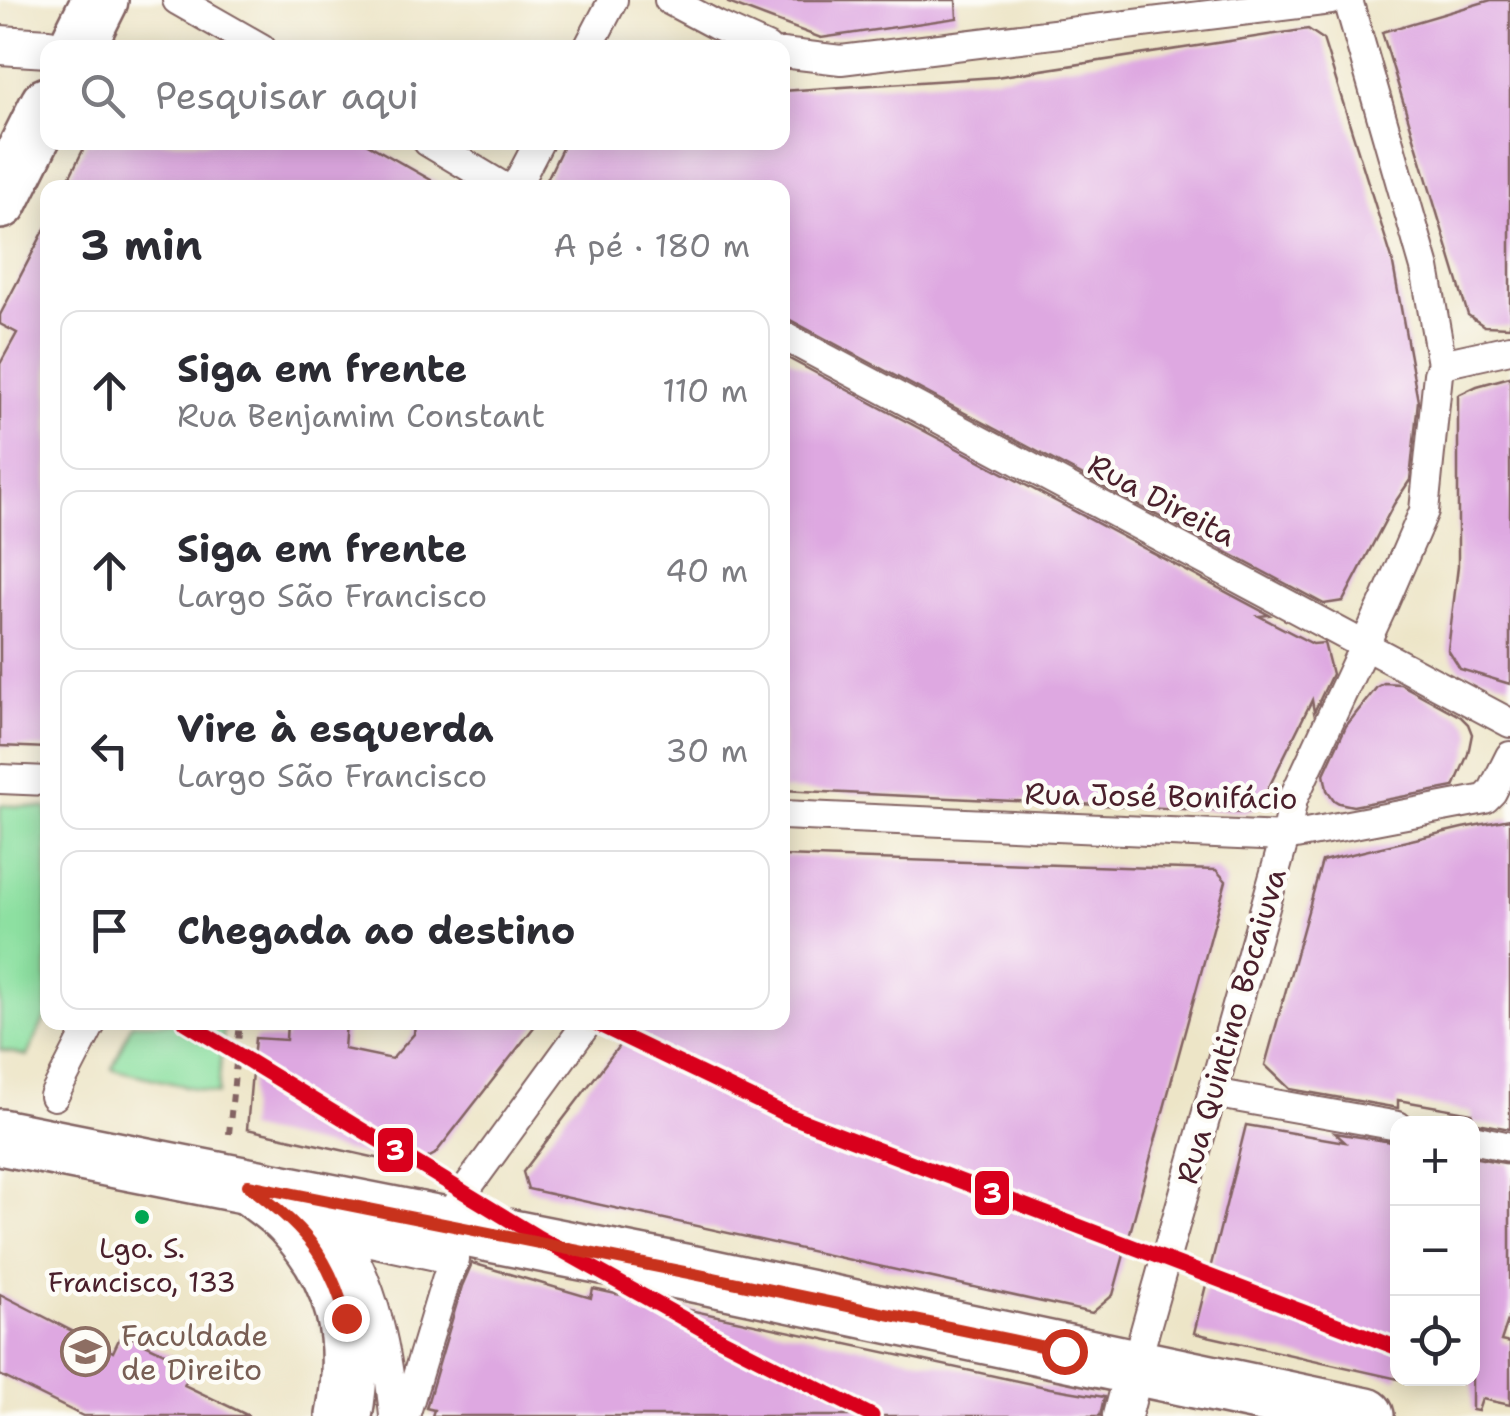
<!DOCTYPE html>
<html lang="pt">
<meta charset="utf-8">
<style>
:root{--surface:#fff;--page:#f2f2f3;--text:#2b2b33;--muted:#7c7c81;--line:#e1e1e2}
body{margin:0;font-family:"Shantell Sans",sans-serif;background:var(--page);color:var(--text)}
.controls{position:absolute;right:30px;bottom:30px;display:grid;overflow:hidden;border-radius:20px;box-shadow:0 5px 25px #0003}
.controls button{width:90px;height:90px;display:grid;place-items:center;padding:0;border:0;border-bottom:2px solid var(--line);background:var(--surface);color:var(--text);font:50px sans-serif}
.stop{position:absolute;width:30px;height:30px;margin:-22px;border:8px solid #c8321e;border-radius:50%;background:#fff}
.stop.end{background:#c8321e;border-color:#fff;box-shadow:0 2px 10px #0008}
.list{margin:0;padding:0;list-style:none}
h2{display:flex;justify-content:space-between;align-items:center;height:130px;margin:0;padding:0 40px;font-size:42px}
h2 small{font-size:32px;font-weight:400;color:var(--muted)}
.list li{display:grid;grid-template-columns:65px 1fr auto;gap:30px;align-items:center;box-sizing:border-box;height:160px;margin:0 20px 20px;padding:0 20px;border:2px solid var(--line);border-radius:20px}
.list b{display:block;font-size:38px;white-space:nowrap}
.list p{margin:0;font-size:32px;white-space:nowrap;color:var(--muted)}
.list em{font-size:32px;font-style:normal;color:var(--muted)}
.icon{flex:none;width:55px;height:55px;fill:none;stroke:currentColor;stroke-width:2;stroke-linecap:round;stroke-linejoin:round}
.map{position:relative;flex:none;width:1510px;height:1416px;overflow:hidden}
.search{position:absolute;background:var(--surface);box-shadow:0 5px 25px #0003;left:40px;top:40px;width:750px;height:110px;display:flex;align-items:center;gap:25px;box-sizing:border-box;padding:0 35px;border-radius:20px;color:var(--muted);font-size:38px}
.panel{position:absolute;background:var(--surface);box-shadow:0 5px 25px #0003;left:40px;top:180px;width:750px;height:850px;border-radius:20px}
.map>svg:first-child{display:block}
</style>
<div class="map">
<svg width="1510" height="1416" viewBox="0 0 1510 1416">
<rect width="100%" height="100%" fill="#fdfcf7"/>
<filter id="ink" filterUnits="userSpaceOnUse"><feTurbulence type="fractalNoise" baseFrequency=".01" numOctaves="2"/><feDisplacementMap in="SourceGraphic" scale="20" xChannelSelector="R" yChannelSelector="G"/><feConvolveMatrix kernelMatrix="1 2 1 2 8 2 1 2 1" color-interpolation-filters="sRGB"/></filter>
<filter id="wash" filterUnits="userSpaceOnUse"><feTurbulence type="fractalNoise" baseFrequency=".0048" numOctaves="4" result="noise"/><feDisplacementMap in="SourceGraphic" scale="40" xChannelSelector="R" yChannelSelector="G"/><feGaussianBlur stdDeviation="2.25" result="paint"/><feColorMatrix in="noise" values="0 0 0 0 0 0 0 0 0 0 0 0 0 0 0 0 0 1.4 0 .05"/><feComposite in="paint" operator="in"/></filter>
<g filter="url(#wash)">
<rect width="100%" height="100%" fill="#ede5c7"/>
<g fill="#8de0a1" stroke="#6c8066" stroke-width="2.5">
<polygon points="0,805 47,808 47,1014 27,1056 0,1050"/>
<polygon points="132,1023 224,1023 218,1094 112,1069"/>
</g>
<g id="blocks">
<g fill="#dea8e1">
<polygon points="728,0 956,0 957,18 821,38 728,3"/>
<polygon points="1491,0 1510,0 1510,327 1484,326 1468,315 1382,32"/>
<polygon points="1308,29 1323,39 1392,259 1418,401 1410,480 1394,504 1343,601 1324,604 790,320 782,318 782,188 543,188 565,142 782,142 782,91 996,77"/>
<polygon points="87,142 364,142 445,188 64,188"/>
<polygon points="48,223 48,748 0,746 0,364 17,333 0,324 0,315"/>
<polygon points="782,355 1269,615 1259,616 1313,644 1324,643 1332,674 1314,712 1312,700 1260,805 1247,812 782,790"/>
<polygon points="1510,377 1510,684 1460,669 1448,650 1458,566 1458,395 1477,386"/>
<polygon points="1384,683 1400,684 1461,717 1468,724 1472,734 1468,754 1454,787 1353,806 1339,803 1334,800 1327,790 1324,774 1346,726 1377,687"/>
<polygon points="1510,819 1510,1129 1472,1122 1472,1113 1398,1100 1398,1108 1290,1089 1265,1065 1322,861 1462,828"/>
<polygon points="782,856 1216,870 1226,881 1113,1295 1092,1313 528,1189 523,1172 637,1022 782,1022"/>
<polygon points="287,1022 346,1022 344,1049 392,1059 414,1034 415,1022 538,1022 435,1154 420,1162 408,1165 247,1129 255,1038 286,1040"/>
<polygon points="1246,1125 1345,1142 1335,1133 1398,1143 1398,1379 1194,1333"/>
<polygon points="1472,1157 1510,1164 1510,1314 1501,1341 1510,1343 1510,1405 1482,1399 1478,1411 1472,1410"/>
<polygon points="472,1263 591,1298 593,1289 1050,1388 1104,1397 1100,1416 432,1416 434,1410 426,1408 462,1286"/>
<polygon points="0,1294 113,1352 122,1333 192,1366 184,1385 249,1416 83,1416 0,1375"/>
</g>
</g>
</g>
<g filter="url(#ink)">
<use href="#blocks" fill-opacity="0" stroke="#836462" stroke-width="2.5"/>
<g fill="none" stroke-linecap="round" stroke-linejoin="round">
<defs>
<g id="pedestrian">
<polyline points="177,0 261,48"/>
<polyline points="669,0 716,25 767,48"/>
<polyline points="588,48 613,0"/>
<polyline points="782,53 841,60 1331,0"/>
<polyline points="428,142 505,188"/>
<polyline points="515,188 539,142"/>
<polyline points="782,335 1510,723"/>
<polyline points="1442,364 1510,349"/>
<polyline points="0,779 48,781"/>
<polyline points="782,815 1285,837 1485,799 1492,792 1510,756"/>
<polyline points="1213,1093 1398,1126"/>
<polyline points="54,1096 92,1022"/>
<polyline points="1472,1139 1510,1147"/>
<polyline points="446,1224 469,1185 588,1022"/>
<polyline points="343,1236 455,1260 446,1280 405,1416"/>
<path d="M343,1236C376,1291 388,1353 394,1416"/>
<polyline points="1135,1366 1285,837 1293,799 1385,601 1424,511 1438,374 1442,364 1425,268 1348,0"/>
</g>
<g id="minor">
<polyline points="0,45 48,48"/>
<polyline points="1122,1416 1135,1366"/>
</g>
<g id="secondary">
<polyline points="76,48 100,0"/>
<polyline points="0,201 48,105"/>
<polyline points="0,1137 694,1274 1366,1416"/>
<path d="M250,1187C264,1198 280,1208 292,1221C346,1278 358,1340 344,1416"/>
</g>
</defs>
<use href="#pedestrian" stroke="#836462" stroke-width="32"/>
<use href="#minor" stroke="#836462" stroke-width="42"/>
<use href="#secondary" stroke="#836462" stroke-width="60"/>
<polyline stroke="#836462" stroke-width="6" stroke-dasharray="8 8" stroke-linecap="butt" points="229,1134 240,1022"/>
<use href="#pedestrian" stroke="#fff" stroke-width="28"/>
<use href="#minor" stroke="#fff" stroke-width="38"/>
<use href="#secondary" stroke="#fff" stroke-width="55"/>
<defs>
<g id="metro-1">
<polyline points="185,1022 536,1236 711,1334 872,1416"/>
<polyline points="593,1022 787,1115 1398,1348"/>
</g>
</defs>
<use href="#metro-1" stroke="#fdfcf7" stroke-width="22"/>
<use href="#metro-1" stroke="#d9001c" stroke-width="15"/>
</g>
</g>
<g fill="none" stroke-linecap="round" stroke-linejoin="round" filter="url(#ink)">
<path stroke="#c8321e" stroke-width="12" d="M346,1318C328,1250 301,1227 248,1185L694,1274L1064,1351"/>
</g>
<defs>
<symbol id="university-ring" viewBox="-11 -11 22 22"><circle r="9.5" fill="#fdfcf7" stroke="#8d6e63" stroke-width="1.5"/><path d="M0-5L7-2L0 1L-7-2ZM-4 1L0 2.5L4 1V4Q0 6-4 4Z" fill="#8d6e63"/></symbol>
</defs>
<g fill-rule="evenodd">
<use href="#university-ring" x="58" y="1324" width="55" height="55"/>
</g>
<circle fill="#00a651" stroke="#fdfcf7" stroke-width="4" cx="142" cy="1217" r="9"/>
<g text-anchor="middle" dominant-baseline="central" stroke-width="9" stroke-linejoin="round" paint-order="stroke">
<g font-size="28" fill="#4a1f2b" stroke="#fdfcf7">
<text x="142" y="1248">Lgo. S.<tspan x="142" dy="34">Francisco, 133</tspan></text>
</g>
<g font-size="30" fill="#4a1f2b" stroke="#fdfcf7">
<text transform="translate(1162 500) rotate(28)">Rua Direita</text>
<text transform="translate(1161 796) rotate(1)">Rua José Bonifácio</text>
<text transform="translate(1231 1026) rotate(-74)">Rua Quintino Bocaiuva</text>
</g>
<g font-size="30" fill="#785e54" stroke="#fdfcf7" text-anchor="start">
<text x="121" y="1335">Faculdade<tspan x="121" dy="34">de Direito</tspan></text>
</g>
</g>
<g stroke="#fdfcf7" stroke-width="4">
<rect x="376" y="1126" width="39" height="48" rx="10" fill="#d9001c"/>
<rect x="973" y="1169" width="38" height="48" rx="10" fill="#d9001c"/>
</g>
<g font-size="28" text-anchor="middle" font-weight="bold" fill="#fff">
<text x="395" y="1160">3</text>
<text x="992" y="1203">3</text>
</g>
</svg>
<div class="controls">
<button>+</button>
<button>−</button>
<button><svg class="icon" aria-label="locate" viewBox="0 0 24 24"><circle cx="12" cy="12" r="6"/><path d="M12 2v4M12 18v4M2 12h4M18 12h4"/></svg></button>
</div>
<div class="stop" style="left:1064px;top:1351px"></div>
<div class="stop end" style="left:346px;top:1318px"></div>
<div class="search"><svg class="icon" aria-label="search" viewBox="0 0 24 24"><circle cx="10" cy="10" r="6"/><path d="M15 15l6 6"/></svg>Pesquisar aqui</div>
<section class="panel">
<h2>3 min<small>A pé · 180 m</small></h2>
<ul class="list">
<li><svg class="icon" aria-label="ahead" viewBox="0 0 24 24"><path d="M12 20V5M6 11l6-6 6 6"/></svg><div><b>Siga em frente</b><p>Rua Benjamim Constant</p></div><em>110 m</em></li>
<li><svg class="icon" aria-label="ahead" viewBox="0 0 24 24"><path d="M12 20V5M6 11l6-6 6 6"/></svg><div><b>Siga em frente</b><p>Largo São Francisco</p></div><em>40 m</em></li>
<li><svg class="icon" aria-label="left" viewBox="0 0 24 24"><path d="M17 20v-9H6M10 6l-5 5 5 5"/></svg><div><b>Vire à esquerda</b><p>Largo São Francisco</p></div><em>30 m</em></li>
<li><svg class="icon" aria-label="arrive" viewBox="0 0 24 24"><path d="M6 21V4h12l-3 4 3 4H6"/></svg><div><b>Chegada ao destino</b></div></li>
</ul>
</section>
</div>
